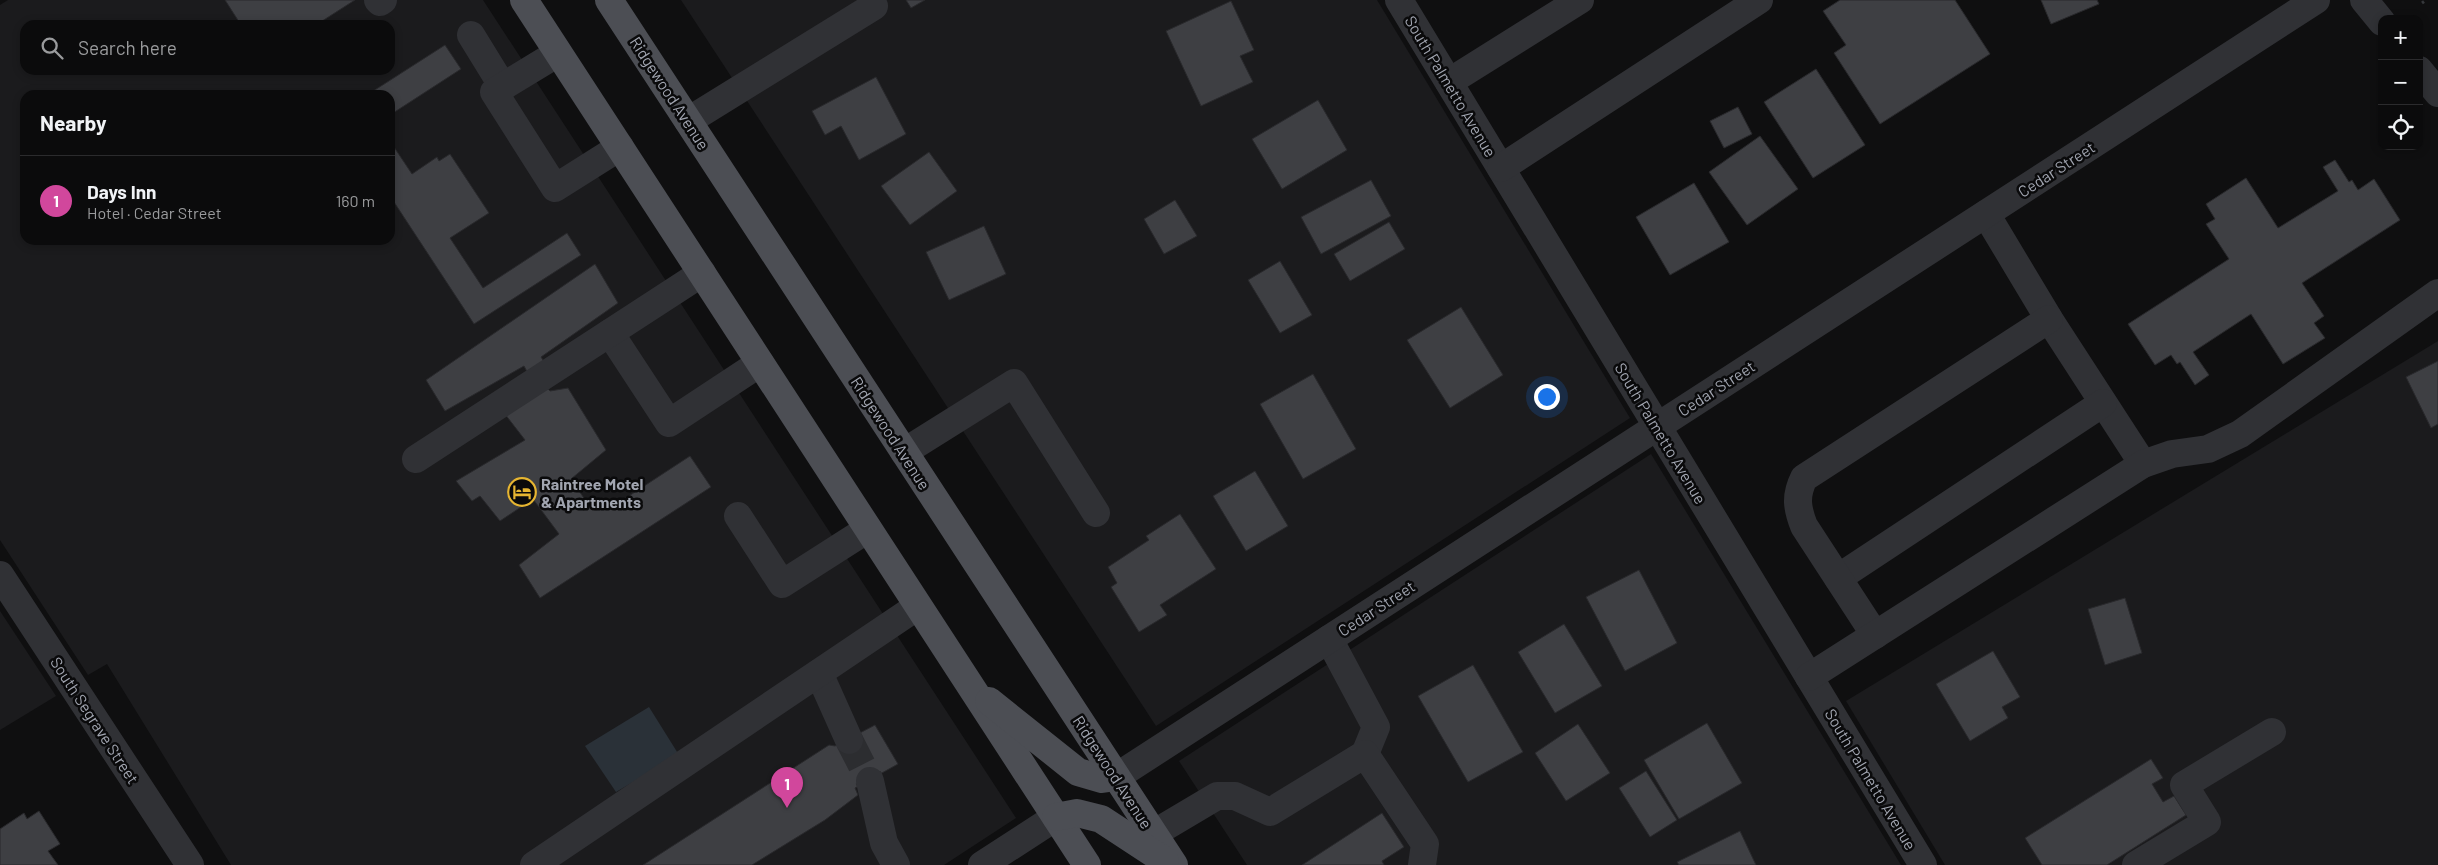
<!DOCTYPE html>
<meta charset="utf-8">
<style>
:root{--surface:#0b0b0c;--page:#19191a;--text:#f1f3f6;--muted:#9a9b9d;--line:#2b2b2d;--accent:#8c9099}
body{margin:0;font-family:Barlow,sans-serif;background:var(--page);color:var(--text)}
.controls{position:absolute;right:15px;top:15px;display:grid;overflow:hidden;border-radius:10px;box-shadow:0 2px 8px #0003}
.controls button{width:45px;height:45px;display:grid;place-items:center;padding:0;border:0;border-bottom:1px solid var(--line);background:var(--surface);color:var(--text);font:25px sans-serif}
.you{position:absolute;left:1546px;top:396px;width:18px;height:18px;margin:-12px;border:4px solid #fff;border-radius:50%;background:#1a73e8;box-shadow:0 0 0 8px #1a73e833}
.badge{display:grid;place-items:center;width:32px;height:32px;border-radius:50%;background:var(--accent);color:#fff;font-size:16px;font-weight:700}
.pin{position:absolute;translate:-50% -41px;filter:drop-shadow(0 1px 2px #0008)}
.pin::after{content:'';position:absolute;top:26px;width:18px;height:15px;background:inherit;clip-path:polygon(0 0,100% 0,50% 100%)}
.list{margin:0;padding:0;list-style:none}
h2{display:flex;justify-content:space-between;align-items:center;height:65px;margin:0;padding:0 20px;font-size:21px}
h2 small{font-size:16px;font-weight:400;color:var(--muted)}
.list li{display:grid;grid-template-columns:32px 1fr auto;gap:15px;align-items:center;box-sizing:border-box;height:90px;padding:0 20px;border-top:1px solid var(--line)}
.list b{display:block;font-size:19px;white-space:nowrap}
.list p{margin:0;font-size:16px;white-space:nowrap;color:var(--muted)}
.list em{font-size:16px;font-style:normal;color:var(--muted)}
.icon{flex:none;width:28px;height:28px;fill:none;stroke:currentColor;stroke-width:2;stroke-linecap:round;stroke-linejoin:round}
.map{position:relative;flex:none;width:2438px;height:865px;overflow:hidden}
.search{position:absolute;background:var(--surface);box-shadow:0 2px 8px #0003;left:20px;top:20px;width:375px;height:55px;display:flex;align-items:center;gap:12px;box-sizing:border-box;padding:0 18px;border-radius:15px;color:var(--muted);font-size:19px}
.panel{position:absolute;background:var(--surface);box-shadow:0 2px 8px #0003;left:20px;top:90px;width:375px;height:155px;border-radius:15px}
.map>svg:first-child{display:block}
</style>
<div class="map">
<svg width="2438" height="865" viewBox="0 0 2438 865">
<rect width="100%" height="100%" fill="#0f0f10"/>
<g fill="#1b1b1d" fill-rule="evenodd">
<path d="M8,0H483L1016,818L944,865H231L107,664L88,675L0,540V5ZM25,25H390V70H25ZM25,95H390V240H25Z"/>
<polygon points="681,0 1377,0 1630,418 1156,726"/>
<polygon points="2438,341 2438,865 1945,865 1846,701"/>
<polygon points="1651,454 1901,865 1247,865 1179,761"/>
<polygon points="0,611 56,696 0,730"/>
</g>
<polygon fill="#2a3138" points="649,707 679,755 616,792 585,746"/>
<g fill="#3e3f43" stroke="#29292c">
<polygon points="225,0 355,0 316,25 241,25"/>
<polygon points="906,0 925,0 911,8"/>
<polygon points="1840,0 1955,0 1990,54 1880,124 1834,53 1846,45 1823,11"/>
<polygon points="2041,0 2097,0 2099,4 2051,24"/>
<polygon points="1231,1 1254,50 1240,56 1253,82 1201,106 1166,31"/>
<polygon points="445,45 461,69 390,115 390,95 367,95"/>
<polygon points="1816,69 1865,145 1813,178 1764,102"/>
<polygon points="876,77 906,134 859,160 841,126 825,135 812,111"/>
<polygon points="1318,100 1347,150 1282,189 1252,139"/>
<polygon points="1738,107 1752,134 1724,148 1710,121"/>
<polygon points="1760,136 1798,189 1747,225 1709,172"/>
<polygon points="390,141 412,174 437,157 439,161 450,154 489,213 450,238 483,288 567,233 581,255 474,324 390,196"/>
<polygon points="929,152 957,191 910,225 881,186"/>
<polygon points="2335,160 2349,182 2352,180 2358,190 2374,179 2400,220 2302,283 2324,316 2314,323 2325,338 2283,364 2251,314 2193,352 2209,375 2195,385 2180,362 2177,364 2171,355 2155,365 2128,324 2229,259 2206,224 2215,219 2206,204 2246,178 2278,228 2338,191 2323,167"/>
<polygon points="1371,180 1391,216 1321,254 1301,217"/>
<polygon points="1694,183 1729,242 1670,275 1636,217"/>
<polygon points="1175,200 1197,236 1164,254 1144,219"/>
<polygon points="1389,222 1405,249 1350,281 1334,254"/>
<polygon points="984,226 1006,274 949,300 926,252"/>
<polygon points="1280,261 1312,315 1280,333 1248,280"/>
<polygon points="595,264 618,303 541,357 547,366 531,379 524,366 445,411 426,380"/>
<polygon points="1461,307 1503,375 1450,408 1407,340"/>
<polygon points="2438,361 2438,424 2431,428 2406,377"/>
<polygon points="1313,374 1356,449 1303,479 1260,404"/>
<polygon points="542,382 550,391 568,388 606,450 571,479 592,510 606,499 612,507 690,456 711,487 540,598 519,565 559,534 533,499 500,521 480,496 472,501 456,481 525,440 501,409"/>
<polygon points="1255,471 1288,526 1246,551 1213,496"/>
<polygon points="1180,514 1216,569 1160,605 1167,615 1139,632 1111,587 1117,583 1108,567 1149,540 1146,536"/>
<polygon points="1639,570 1677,643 1625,671 1586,597"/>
<polygon points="2125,598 2142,653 2105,665 2088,609"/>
<polygon points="1564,624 1602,686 1555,713 1518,652"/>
<polygon points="1993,651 2020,697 2002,707 2008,718 1970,741 1936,684"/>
<polygon points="1473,665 1523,752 1468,782 1418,696"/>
<polygon points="1707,723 1742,783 1679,819 1644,760"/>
<polygon points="1578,724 1610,773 1566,801 1535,753"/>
<polygon points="875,725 898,764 855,788 858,795 825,820 752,865 643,865 829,745 835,746"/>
<polygon points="2151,759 2163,778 2152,784 2163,802 2174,796 2186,815 2107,865 2042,865 2025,838"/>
<polygon points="1646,771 1677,820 1650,837 1619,788"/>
<polygon points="39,811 60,844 48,851 58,865 0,865 0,829 24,813 27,819"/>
<polygon points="1382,813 1404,847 1382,861 1384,865 1302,865"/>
<polygon points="1740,831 1756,865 1679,865 1677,862"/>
</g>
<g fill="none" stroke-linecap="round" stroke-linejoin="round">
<polyline stroke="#2c2d30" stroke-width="28" stroke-dasharray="28 14" stroke-linecap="butt" points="849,740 870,781"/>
<polyline stroke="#36383c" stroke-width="3" stroke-dasharray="2.5 4" stroke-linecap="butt" points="2422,3 2426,0"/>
<g stroke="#303135" stroke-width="28">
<polyline points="378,0 380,2 383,0"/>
<polyline points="1399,0 1923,865"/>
<polyline points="2364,0 2382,22"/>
<polyline points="471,35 503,87"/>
<polyline points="558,53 494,92 555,188 620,147"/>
<polyline points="2419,70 2438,93"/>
<polyline points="1449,82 1580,0"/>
<polyline points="688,121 874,6"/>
<polyline points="1501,168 1759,0"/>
<polyline points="1986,214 2049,319 2143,464"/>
<polyline points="610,333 669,423 760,363"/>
<polyline points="904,452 1014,383 1096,513"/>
<polyline points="416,459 702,273"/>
<polyline points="738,516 782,584 868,529"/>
<polyline points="0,575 190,865"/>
<polyline points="1838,578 2103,403"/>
<path d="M1875,635L1804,526C1797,508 1795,496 1804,478L2049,319"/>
<polyline points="1329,639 1376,727 1365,754"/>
<polyline points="819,673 849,740"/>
<polyline points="1809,677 2143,464 2172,454 2208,449 2240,434 2438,293"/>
<polyline points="1116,777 2316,0"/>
<polyline points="870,781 884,843 896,865"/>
<polyline points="1153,834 1217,796 1235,796 1270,812 1365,754 1425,844 1422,865"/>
<polyline points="534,865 918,606"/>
<polyline points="982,865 1056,817"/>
<polyline points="2136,865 2207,822 2184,785 2272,732"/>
</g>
<g stroke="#4c4e54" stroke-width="28">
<polyline points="524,0 1087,865"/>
<polyline points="609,0 1174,865"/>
<polyline points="989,701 1078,772 1102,779 1116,777"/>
<polyline points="1056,817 1077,813 1101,819 1165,861"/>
</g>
</g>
<defs>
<symbol id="hotel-ring" viewBox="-11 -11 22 22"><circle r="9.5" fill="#0a0a0b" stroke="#e6b531" stroke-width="1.5"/><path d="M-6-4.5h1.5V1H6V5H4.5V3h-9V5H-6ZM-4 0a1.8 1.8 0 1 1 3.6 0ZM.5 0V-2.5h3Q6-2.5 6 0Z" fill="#e6b531"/></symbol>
</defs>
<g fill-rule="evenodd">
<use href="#hotel-ring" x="506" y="476" width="32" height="32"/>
</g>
<g text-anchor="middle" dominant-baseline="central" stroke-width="5" stroke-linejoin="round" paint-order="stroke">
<g font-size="16" fill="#a1a5b0" stroke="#0a0a0b">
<text transform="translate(1451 86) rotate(59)">South Palmetto Avenue</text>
<text transform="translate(670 93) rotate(57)">Ridgewood Avenue</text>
<text transform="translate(2056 169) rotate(-33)">Cedar Street</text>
<text transform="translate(1716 388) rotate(-33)">Cedar Street</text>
<text transform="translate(891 433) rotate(57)">Ridgewood Avenue</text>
<text transform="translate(1661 433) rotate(59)">South Palmetto Avenue</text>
<text transform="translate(1376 608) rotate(-33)">Cedar Street</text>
<text transform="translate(95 720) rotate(57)">South Segrave Street</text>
<text transform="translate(1113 772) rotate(57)">Ridgewood Avenue</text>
<text transform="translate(1871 779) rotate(59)">South Palmetto Avenue</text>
</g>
<g font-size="16" font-weight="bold" fill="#a1a5b0" stroke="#0a0a0b" text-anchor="start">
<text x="541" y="483">Raintree Motel<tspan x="541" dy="18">&amp; Apartments</tspan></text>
</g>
</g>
</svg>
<div class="controls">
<button>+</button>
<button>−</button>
<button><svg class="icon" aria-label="locate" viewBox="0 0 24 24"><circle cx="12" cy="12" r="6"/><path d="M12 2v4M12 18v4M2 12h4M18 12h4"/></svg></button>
</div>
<div class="you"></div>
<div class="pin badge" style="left:787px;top:808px;background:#d1479c">1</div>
<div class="search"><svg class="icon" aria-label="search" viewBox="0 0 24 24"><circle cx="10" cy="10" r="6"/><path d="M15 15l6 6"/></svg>Search here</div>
<section class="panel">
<h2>Nearby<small></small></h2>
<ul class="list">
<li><span class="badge" style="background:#d1479c">1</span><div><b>Days Inn</b><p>Hotel · Cedar Street</p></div><em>160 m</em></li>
</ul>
</section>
</div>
